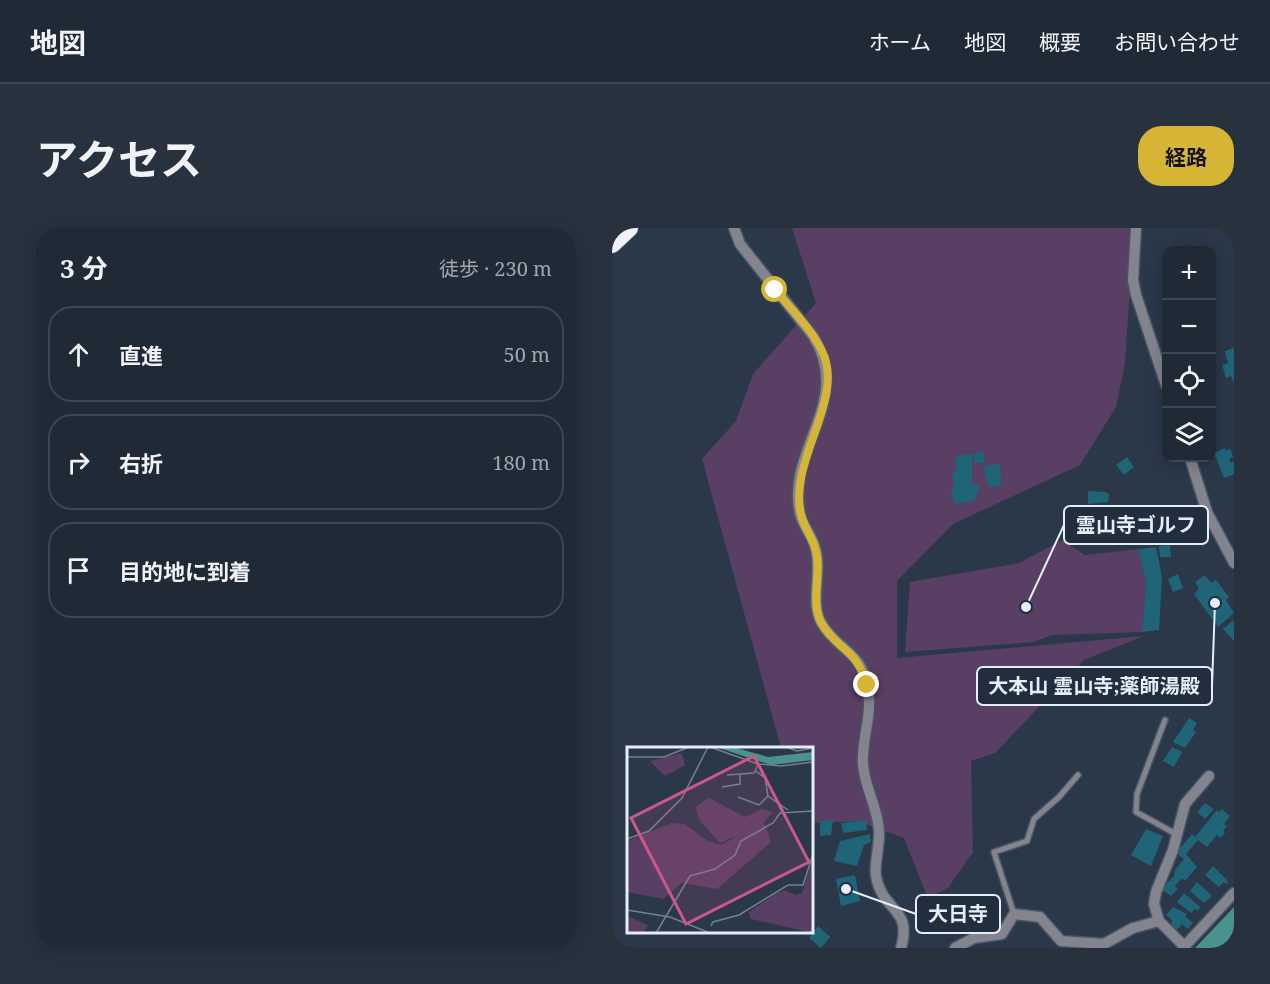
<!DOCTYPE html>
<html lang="ja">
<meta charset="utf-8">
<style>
:root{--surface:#202a37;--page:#28323f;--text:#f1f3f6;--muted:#a2a7ad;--line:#3d4652;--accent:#d6b534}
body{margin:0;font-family:"Noto Serif","Noto Sans JP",serif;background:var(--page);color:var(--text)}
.controls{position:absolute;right:18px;top:18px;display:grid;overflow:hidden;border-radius:12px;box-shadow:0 3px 15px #0003}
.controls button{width:54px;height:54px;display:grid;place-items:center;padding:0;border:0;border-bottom:2px solid var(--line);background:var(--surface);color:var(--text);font:30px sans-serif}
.stop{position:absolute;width:18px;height:18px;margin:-14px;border:4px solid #d6b534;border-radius:50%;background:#fff}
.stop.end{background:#d6b534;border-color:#fff;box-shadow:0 2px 6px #0008}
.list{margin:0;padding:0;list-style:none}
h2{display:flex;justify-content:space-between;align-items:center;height:78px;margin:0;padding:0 24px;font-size:26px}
h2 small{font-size:20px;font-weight:400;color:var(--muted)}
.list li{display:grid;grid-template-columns:39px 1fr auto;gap:18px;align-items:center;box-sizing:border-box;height:96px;margin:0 12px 12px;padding:0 12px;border:2px solid var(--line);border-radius:24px}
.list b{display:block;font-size:22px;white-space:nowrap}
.list em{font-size:20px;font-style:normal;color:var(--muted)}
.icon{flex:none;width:33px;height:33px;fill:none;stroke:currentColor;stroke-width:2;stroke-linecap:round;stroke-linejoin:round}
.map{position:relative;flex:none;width:622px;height:720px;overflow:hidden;border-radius:24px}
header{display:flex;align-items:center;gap:36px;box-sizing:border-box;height:84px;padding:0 30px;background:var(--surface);border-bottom:2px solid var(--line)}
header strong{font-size:28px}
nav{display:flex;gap:33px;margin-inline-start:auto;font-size:21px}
.intro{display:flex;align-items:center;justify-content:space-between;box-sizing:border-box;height:144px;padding:0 36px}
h1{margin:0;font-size:42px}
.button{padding:15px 27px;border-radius:24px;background:var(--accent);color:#111;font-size:21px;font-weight:700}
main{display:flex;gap:36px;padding:0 36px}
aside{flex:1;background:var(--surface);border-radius:24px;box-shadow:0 3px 15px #0003}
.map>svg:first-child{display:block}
</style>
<header>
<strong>地図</strong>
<nav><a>ホーム</a><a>地図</a><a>概要</a><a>お問い合わせ</a></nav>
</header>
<div class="intro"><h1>アクセス</h1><a class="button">経路</a></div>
<main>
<aside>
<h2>3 分<small>徒歩 · 230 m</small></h2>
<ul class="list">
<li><svg class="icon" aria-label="ahead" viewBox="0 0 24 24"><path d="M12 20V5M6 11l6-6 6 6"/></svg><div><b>直進</b></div><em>50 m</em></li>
<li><svg class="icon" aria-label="right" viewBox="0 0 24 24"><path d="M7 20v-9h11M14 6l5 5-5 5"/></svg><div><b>右折</b></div><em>180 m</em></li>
<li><svg class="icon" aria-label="arrive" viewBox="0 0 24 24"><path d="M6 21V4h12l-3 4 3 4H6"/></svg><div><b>目的地に到着</b></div></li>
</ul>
</aside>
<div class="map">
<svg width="622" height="720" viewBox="0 0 622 720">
<rect width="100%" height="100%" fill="#2a3849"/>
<g fill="#593f63">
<polygon points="180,0 522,0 513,135 504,179 468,237 341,296 285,353 285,430 532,408 472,432 383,525 359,533 361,624 336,660 316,671 292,610 245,593 200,595 200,520 169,520 90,231 124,193 141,146 204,75"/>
<polygon points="450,312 473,327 526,321 534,355 530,404 440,407 422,414 293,424 298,354 407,335"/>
</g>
<polygon fill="#4a928d" points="622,679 622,720 583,720 585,718"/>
<g fill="#206478">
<polygon points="622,120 622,155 619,148 614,150 610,137 616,135 613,123"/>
<polygon points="613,220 614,223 618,221 621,229 617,231 619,235 622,233 622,246 612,250 602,225"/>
<polygon points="372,224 372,235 362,235 361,225"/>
<polygon points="360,226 360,257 367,257 367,264 365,265 362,273 342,276 339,261 342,260 340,243 345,243 343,228"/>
<polygon points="515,229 522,239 512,247 504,237"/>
<polygon points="388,236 389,258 376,259 372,238"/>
<polygon points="476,263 493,264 497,266 496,274 476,276"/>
<polygon points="558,317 559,329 548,329 547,318"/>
<polygon points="544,319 550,349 547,402 530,404 534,355 526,321"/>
<polygon points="566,346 571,360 561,364 556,351"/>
<polygon points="593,347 599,355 604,352 617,369 614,372 622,385 606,399 582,366 587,361 583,354"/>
<polygon points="622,392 622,413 611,401"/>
<polygon points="571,456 574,476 560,478 557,458"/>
<polygon points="577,490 585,495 581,502 584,504 573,520 561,514"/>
<polygon points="560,519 570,524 562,539 551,533"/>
<polygon points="593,575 602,581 593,591 585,584"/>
<polygon points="610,581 618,588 612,596 615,598 611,603 613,605 608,610 605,607 595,619 586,612 574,626 585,639 573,653 570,650 563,658 566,661 559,668 549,661 562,648 563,642 572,631 564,625 580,606 583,609 605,582 607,584"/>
<polygon points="221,592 219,607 208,608 208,593"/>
<polygon points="254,592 255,602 231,605 229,595"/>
<polygon points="534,601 551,608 539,638 519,627"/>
<polygon points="258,606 259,614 252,617 245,638 222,633 228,613"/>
<polygon points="601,638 616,653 614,656 612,654 607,659 593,647"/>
<polygon points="243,647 248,673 229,678 224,651"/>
<polygon points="585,654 600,668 592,675 578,663"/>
<polygon points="572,665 588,679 586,683 583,681 579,685 565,674"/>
<polygon points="561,679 575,686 573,688 581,695 576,701 570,696 564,703 559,699 560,692 554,687"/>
<polygon points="206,698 218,709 209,720 197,710"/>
</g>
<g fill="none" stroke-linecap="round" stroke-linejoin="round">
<defs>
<g id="service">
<polyline points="553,492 525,566 524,584 564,606"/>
<polyline points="402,686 382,624 415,613 422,591 447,569 466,547"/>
</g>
<g id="minor">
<path d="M122,0L128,16L201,108C242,174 173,222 188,286C191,298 200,308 203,319C211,343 197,375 210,396C224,420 249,424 255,456C261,485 252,501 251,528C249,553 266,578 267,603C268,618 262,634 264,648C270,684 301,679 289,720"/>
<polyline points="524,0 521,52 524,67 554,157"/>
<polyline points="578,230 595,284 622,335"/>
<polyline points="572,718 547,693 542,676 544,664 561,622 573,576 597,548"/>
<polyline points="343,720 362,710 390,706 402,686 428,689 449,713 492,716 521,700 547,693"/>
<polyline points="571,720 622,665"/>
</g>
<polyline id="motorway" points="0,16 17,0"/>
</defs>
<use href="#service" stroke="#485565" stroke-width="8"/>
<use href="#minor" stroke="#485565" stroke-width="13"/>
<use href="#motorway" stroke="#485565" stroke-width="20"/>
<use href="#service" stroke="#84848f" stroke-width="5"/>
<use href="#minor" stroke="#84848f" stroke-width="10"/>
<use href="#motorway" stroke="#f2f2fd" stroke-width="18"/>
</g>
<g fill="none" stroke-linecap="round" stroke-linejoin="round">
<path stroke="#d6b534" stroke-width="8" d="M163,62C179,81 199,100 210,123C234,170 176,233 189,286C191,298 200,308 203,320C211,343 197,375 210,396C226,423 244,419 255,457"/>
</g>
<g transform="translate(15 519)">
<rect width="186" height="186" fill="#2a3849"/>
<path d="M55,6L58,18L38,29L23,14ZM82,51L118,70L134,62L146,65L137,75L144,95L90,142L54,136L37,152L0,145V94L45,76L58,77L79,93L94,98L107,91L101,82L106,90L93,96L73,74L68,60ZM186,111V186L124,172L122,165L147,148L157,143L168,148L175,146ZM0,169L21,178L16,186H0Z" fill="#593f63"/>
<path d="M89,0H106L141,10L186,5V13L144,18Z" fill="#4a928d"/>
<path fill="none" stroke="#74808f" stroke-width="1.5" d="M83,0L131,17L154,19L186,15M125,0H150M159,0L170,4L186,1M0,10H37L62,0M129,24L138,31L141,49L161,63M100,28L127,26L131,18M95,40L113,37V28M111,50L132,58L141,49M0,92L22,84L55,51L81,0M0,163L43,170L83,186M84,179L86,175L112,168L161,138H176L186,107M29,186L63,129L88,122L108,108L114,94L146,76L153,66L186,64"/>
<path fill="#cc588a" fill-opacity="0.15" stroke="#cc588a" stroke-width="3" d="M127,9L182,115L59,177L4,71Z"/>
<rect width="186" height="186" fill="none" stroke="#e4edf8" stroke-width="3"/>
</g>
<path fill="none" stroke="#e4edf8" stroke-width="2" d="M414 379L452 297M603 375L600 458M234 661L304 686"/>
<g fill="#e4edf8" stroke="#202e3e" stroke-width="2">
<circle cx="414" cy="379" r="6"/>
<circle cx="603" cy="375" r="6"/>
<circle cx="234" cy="661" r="6"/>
</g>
<g fill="#202e3e" stroke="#e4edf8" stroke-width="2">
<rect x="452" y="278" width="144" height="38" rx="6"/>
<rect x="365" y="439" width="235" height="38" rx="6"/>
<rect x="304" y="667" width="84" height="38" rx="6"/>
</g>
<g font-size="20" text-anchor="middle" font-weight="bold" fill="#e4edf8">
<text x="524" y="304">霊山寺ゴルフ</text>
<text x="482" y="465">大本山 霊山寺;薬師湯殿</text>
<text x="346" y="693">大日寺</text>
</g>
</svg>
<div class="controls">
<button>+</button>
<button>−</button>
<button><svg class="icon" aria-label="locate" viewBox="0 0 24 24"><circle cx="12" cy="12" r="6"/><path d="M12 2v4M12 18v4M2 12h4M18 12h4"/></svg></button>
<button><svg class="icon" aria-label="layers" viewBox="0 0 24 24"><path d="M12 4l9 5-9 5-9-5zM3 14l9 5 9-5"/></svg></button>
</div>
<div class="stop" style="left:163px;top:62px"></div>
<div class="stop end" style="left:255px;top:457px"></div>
</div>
</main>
